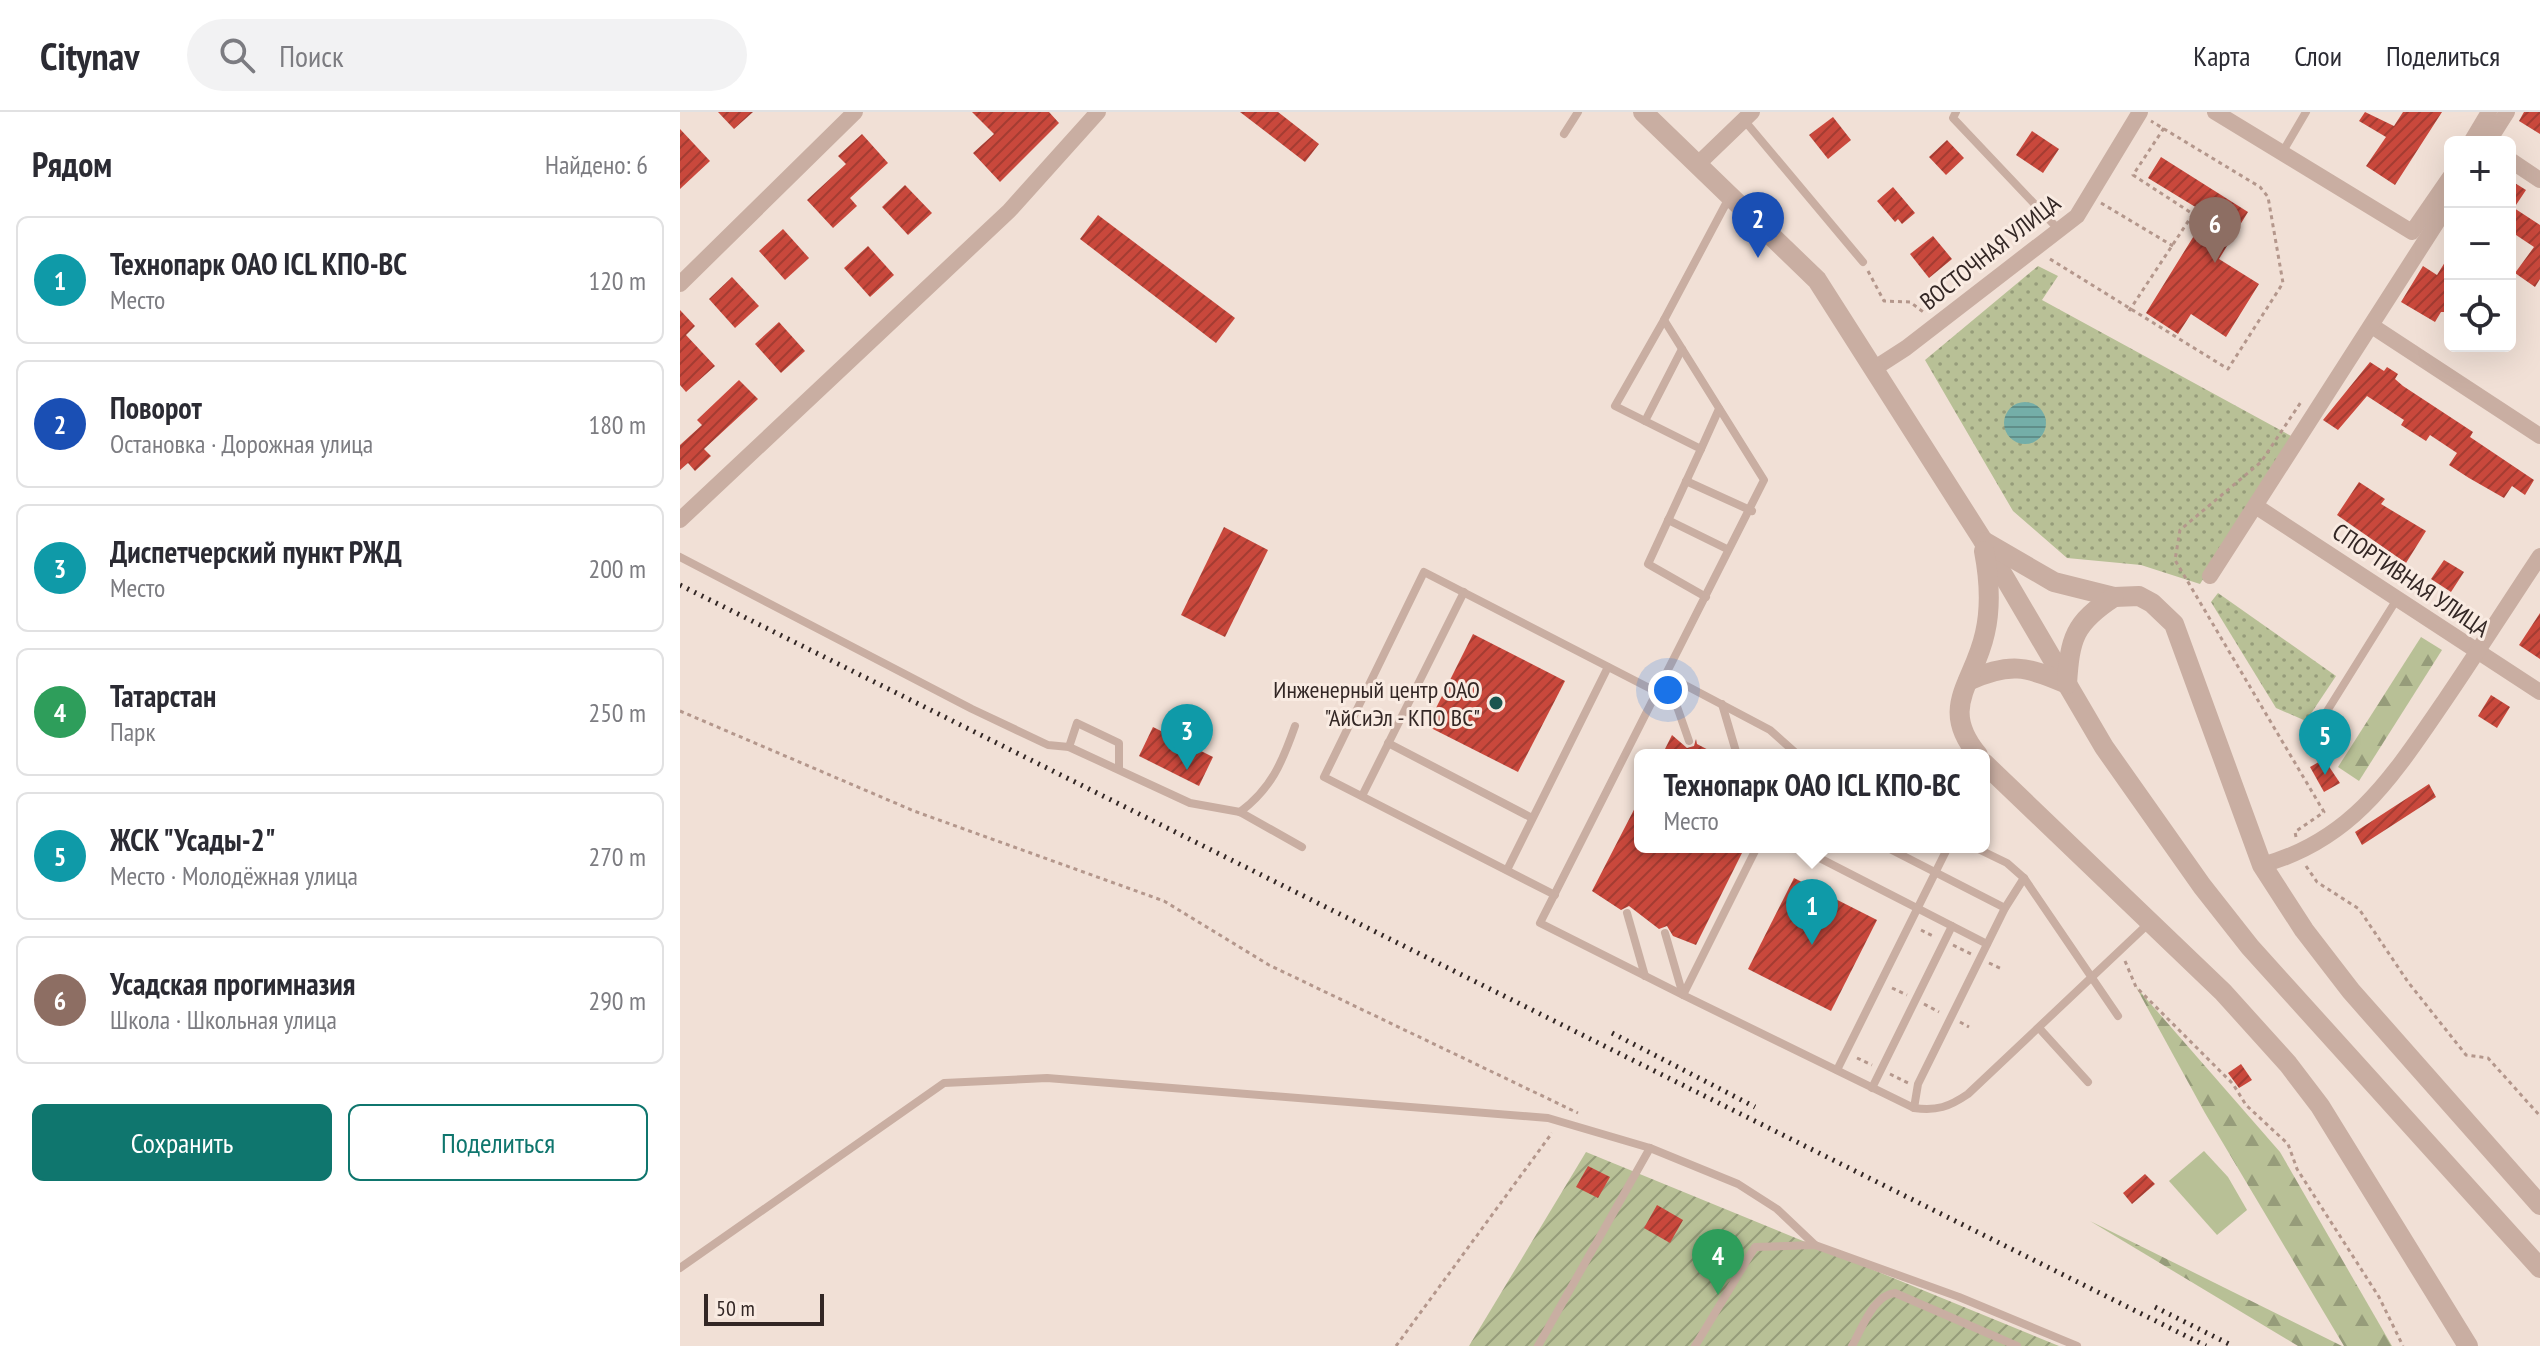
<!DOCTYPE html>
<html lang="ru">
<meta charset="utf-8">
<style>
:root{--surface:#fff;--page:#f2f2f3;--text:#2b2b33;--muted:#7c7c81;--line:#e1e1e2;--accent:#0f766e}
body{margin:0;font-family:"PT Sans Narrow",sans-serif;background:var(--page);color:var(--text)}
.controls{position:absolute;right:24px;top:24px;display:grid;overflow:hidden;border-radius:12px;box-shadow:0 8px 32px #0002}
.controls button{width:72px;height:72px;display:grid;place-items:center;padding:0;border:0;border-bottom:2px solid var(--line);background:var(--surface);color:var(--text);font:40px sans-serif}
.scale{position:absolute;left:24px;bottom:20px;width:120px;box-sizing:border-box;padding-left:8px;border:4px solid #332725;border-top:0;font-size:22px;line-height:28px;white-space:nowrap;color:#332725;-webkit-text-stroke:6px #f9ebe2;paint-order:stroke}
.you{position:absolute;left:988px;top:578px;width:28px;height:28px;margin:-20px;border:6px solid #fff;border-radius:50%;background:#1a73e8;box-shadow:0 0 0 12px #1a73e833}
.badge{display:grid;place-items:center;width:52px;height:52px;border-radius:50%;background:var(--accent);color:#fff;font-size:26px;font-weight:700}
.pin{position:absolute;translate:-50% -66px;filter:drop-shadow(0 2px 4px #0008)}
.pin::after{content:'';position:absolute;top:42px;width:28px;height:24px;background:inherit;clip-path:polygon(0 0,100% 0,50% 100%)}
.popup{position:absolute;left:954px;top:637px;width:356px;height:104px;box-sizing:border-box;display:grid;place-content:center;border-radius:12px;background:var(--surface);filter:drop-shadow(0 2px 6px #0005);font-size:26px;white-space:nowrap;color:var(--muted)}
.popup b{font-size:30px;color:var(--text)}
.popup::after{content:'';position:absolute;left:50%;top:100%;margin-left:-16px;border:16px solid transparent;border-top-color:var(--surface)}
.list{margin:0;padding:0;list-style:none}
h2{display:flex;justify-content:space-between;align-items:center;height:104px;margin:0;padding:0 32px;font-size:34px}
h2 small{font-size:26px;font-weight:400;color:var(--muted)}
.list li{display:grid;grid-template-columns:52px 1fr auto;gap:24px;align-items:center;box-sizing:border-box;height:128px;margin:0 16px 16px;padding:0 16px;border:2px solid var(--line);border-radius:12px}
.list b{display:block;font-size:30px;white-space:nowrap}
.list p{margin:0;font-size:26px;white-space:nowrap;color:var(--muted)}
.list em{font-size:26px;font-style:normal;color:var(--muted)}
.actions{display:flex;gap:16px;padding:24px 32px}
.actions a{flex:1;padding:18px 0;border:2px solid var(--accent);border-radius:12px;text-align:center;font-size:28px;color:var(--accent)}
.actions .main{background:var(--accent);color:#fff}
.icon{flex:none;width:44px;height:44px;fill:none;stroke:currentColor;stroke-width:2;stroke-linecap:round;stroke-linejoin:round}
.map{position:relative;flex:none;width:1860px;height:1234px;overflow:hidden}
header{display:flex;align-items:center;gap:48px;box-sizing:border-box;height:112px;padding:0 40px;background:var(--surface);border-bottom:2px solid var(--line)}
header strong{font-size:38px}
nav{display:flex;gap:44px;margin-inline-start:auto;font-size:28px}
.search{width:560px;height:72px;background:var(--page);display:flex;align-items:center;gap:20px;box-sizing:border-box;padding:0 28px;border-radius:44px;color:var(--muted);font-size:30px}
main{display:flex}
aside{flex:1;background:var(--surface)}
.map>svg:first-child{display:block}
</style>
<header>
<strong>Citynav</strong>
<div class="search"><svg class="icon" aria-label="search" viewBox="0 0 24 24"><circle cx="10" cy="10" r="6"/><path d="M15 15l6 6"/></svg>Поиск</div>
<nav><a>Карта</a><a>Слои</a><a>Поделиться</a></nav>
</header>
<main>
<aside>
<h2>Рядом<small>Найдено: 6</small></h2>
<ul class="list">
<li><span class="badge" style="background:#0f9aa8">1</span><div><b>Технопарк OAO ICL КПО-ВС</b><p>Место</p></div><em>120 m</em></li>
<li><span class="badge" style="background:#1a4fb4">2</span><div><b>Поворот</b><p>Остановка · Дорожная улица</p></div><em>180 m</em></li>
<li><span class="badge" style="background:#0f9aa8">3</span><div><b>Диспетчерский пункт РЖД</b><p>Место</p></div><em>200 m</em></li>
<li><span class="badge" style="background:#2e9e5b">4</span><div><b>Татарстан</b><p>Парк</p></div><em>250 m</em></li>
<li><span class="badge" style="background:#0f9aa8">5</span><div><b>ЖСК &quot;Усады-2&quot;</b><p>Место · Молодёжная улица</p></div><em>270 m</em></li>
<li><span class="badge" style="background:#8d6e63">6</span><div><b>Усадская прогимназия</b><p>Школа · Школьная улица</p></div><em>290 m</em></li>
</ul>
<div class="actions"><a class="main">Сохранить</a><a>Поделиться</a></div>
</aside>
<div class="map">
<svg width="1860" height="1234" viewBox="0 0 1860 1234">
<defs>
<pattern id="forest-firs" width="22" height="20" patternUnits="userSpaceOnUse" patternTransform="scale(2)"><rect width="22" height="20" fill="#b8c096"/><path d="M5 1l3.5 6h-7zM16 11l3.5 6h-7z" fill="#969c7a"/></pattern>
<pattern id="park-dots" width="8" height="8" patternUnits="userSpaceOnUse" patternTransform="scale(2)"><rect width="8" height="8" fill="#b8c096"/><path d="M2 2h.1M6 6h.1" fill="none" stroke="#969c7a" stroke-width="1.8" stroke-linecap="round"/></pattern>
<pattern id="garden-furrows" width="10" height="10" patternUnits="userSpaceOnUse" patternTransform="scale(2)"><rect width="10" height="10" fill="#b8c096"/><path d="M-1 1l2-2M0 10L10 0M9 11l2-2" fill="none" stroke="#969c7a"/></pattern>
<pattern id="water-rules" width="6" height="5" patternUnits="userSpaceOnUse" patternTransform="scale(2)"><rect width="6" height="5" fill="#74aea8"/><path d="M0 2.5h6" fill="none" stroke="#608e89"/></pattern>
<pattern id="building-hatch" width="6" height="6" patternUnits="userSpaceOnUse" patternTransform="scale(2)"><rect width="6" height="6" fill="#c9483c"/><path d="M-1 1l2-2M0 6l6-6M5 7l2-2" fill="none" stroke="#a43c32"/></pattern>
</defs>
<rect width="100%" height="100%" fill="#f1e0d6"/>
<g fill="url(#forest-firs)">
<polygon points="1741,525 1762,538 1679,669 1658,655"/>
<polygon points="1456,875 1600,1040 1712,1234 1664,1234 1525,1001"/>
<polygon points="1410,1109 1662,1234 1618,1234"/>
</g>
<g fill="url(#park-dots)">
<polygon points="1358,154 1378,164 1362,188 1613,325 1520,472 1461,453 1387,446 1333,399 1245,248"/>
<polygon points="1538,481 1656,564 1626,609 1596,596 1531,490"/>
</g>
<polygon fill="url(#garden-furrows)" points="906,1040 1379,1234 789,1234"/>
<polygon fill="#b8c096" points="1524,1039 1548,1065 1567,1098 1537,1123 1489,1069"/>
<circle fill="url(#water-rules)" cx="1345" cy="311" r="21"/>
<g fill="url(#building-hatch)">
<polygon points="38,0 73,0 54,17"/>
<polygon points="292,0 369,0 379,11 320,70 293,41 314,22"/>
<polygon points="560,0 598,0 639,32 625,50"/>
<polygon points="1685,0 1714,14 1723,0 1762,0 1715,73 1686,54 1706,25 1679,9"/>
<polygon points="1844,0 1860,0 1860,22 1839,9"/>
<polygon points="1153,5 1171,28 1148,47 1129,23"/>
<polygon points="0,17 30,49 0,77"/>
<polygon points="1352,19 1379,37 1363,61 1336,43"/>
<polygon points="182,22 208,51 170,86 177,94 153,116 127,88 166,52 158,44"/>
<polygon points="1267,28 1284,46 1266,63 1249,45"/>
<polygon points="1481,45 1568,100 1539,147 1579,172 1546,225 1511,202 1498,222 1466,201 1525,106 1515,99 1517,96 1468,66"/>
<polygon points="1830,68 1846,78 1834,96 1860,113 1860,167 1855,175 1835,161 1854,135 1830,119"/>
<polygon points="225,73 252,101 228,123 202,95"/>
<polygon points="1213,75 1235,101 1222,112 1218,107 1215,110 1197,89"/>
<polygon points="418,103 555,206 536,231 400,127"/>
<polygon points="103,117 129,146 105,168 79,139"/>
<polygon points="1253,124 1272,147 1249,166 1230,142"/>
<polygon points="188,134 214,163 190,185 164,156"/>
<polygon points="1770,142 1770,200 1761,200 1755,210 1721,190 1743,154 1757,163"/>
<polygon points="52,165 79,194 55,216 29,187"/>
<polygon points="0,198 15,214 6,223 35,254 6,280 0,273"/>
<polygon points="99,210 125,239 101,261 75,232"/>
<polygon points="1690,250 1704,259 1707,255 1718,262 1715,267 1723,274 1793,320 1790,325 1854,368 1845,383 1832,374 1824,386 1789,366 1769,353 1777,341 1750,323 1746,329 1721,313 1724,308 1687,284 1658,318 1643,308"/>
<polygon points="59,268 78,287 24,337 31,344 15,359 8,351 0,358 0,333 22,313 17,308"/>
<polygon points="1679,370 1705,387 1701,392 1746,419 1726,451 1657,403"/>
<polygon points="544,415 588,438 545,525 501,503"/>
<polygon points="1764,448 1784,460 1771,480 1751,467"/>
<polygon points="1860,501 1860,547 1839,533"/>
<polygon points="793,522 885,569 838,660 747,614"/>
<polygon points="1811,583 1830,595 1817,616 1798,604"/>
<polygon points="473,615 533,645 519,674 459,644"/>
<polygon points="992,623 1007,636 1014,634 1016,627 1017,632 1038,643 982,643"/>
<polygon points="1644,647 1660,671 1644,680 1630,655"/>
<polygon points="1749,672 1756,685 1682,733 1675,720"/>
<polygon points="960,686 960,735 1065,735 1016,833 993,824 987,814 979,817 949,794 941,798 912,779"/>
<polygon points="1114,766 1197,808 1151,899 1068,857"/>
<polygon points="1561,952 1572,968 1559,976 1548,961"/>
<polygon points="908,1054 930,1065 918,1086 896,1075"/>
<polygon points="1465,1062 1475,1072 1452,1092 1443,1081"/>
<polygon points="977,1093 1003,1108 990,1131 964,1116"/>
</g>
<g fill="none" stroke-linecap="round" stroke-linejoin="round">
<g stroke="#b4978c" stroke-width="3" stroke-dasharray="4 4" stroke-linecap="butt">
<polyline points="1421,91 1493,134"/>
<polyline points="1370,147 1548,257 1603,171 1588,85 1580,75 1471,9"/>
<polyline points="1188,159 1204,189 1230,190 1246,202"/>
<polyline points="1449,199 1513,102 1453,63 1484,16"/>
<polyline points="0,599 234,699 484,789 589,853 898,1001"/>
<polyline points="1616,725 1615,720 1644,700 1495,448 1500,418 1581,350 1621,290"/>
<polyline points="1626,754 1637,770 1679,797 1728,870 1786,943 1808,946 1860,1004"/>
<polyline points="1241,818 1255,825"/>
<polyline points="1273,833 1291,842"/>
<polyline points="1445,849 1456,875 1553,972 1566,993 1608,1032 1617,1057 1699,1185 1723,1234"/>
<polyline points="1309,851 1322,857"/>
<polyline points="1212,876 1227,883"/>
<polyline points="1244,892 1259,900"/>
<polyline points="1280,910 1289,915"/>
<polyline points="1177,946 1192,953"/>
<polyline points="1210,962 1228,971"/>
<polyline points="716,1234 872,1021"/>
</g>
<g stroke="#c9aea2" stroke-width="8">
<polyline points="1276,0 1273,6 1380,119"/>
<polyline points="1064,8 1183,150"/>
<polyline points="884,22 898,0"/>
<polyline points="1602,41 1626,0"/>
<polyline points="1050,84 984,208 1084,368 860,811 1003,883 1077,735"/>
<polyline points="984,208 935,294 1021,337 968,452 1026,485"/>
<polyline points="965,309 1002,237"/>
<polyline points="1021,337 1039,297"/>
<polyline points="1006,369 1072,399"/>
<polyline points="988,408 1047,437"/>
<polyline points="0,445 292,597 368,633 389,635"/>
<polyline points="986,563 1090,618 1118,643"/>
<polyline points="986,563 1009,629"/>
<polyline points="1042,592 1057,643"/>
<polyline points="708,631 852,706"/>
<polyline points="1651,645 1634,620 1717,487"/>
<polyline points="439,658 439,631 397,611 389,635 510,691 560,700 622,735"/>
<polyline points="682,684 784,480"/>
<path d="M560,700C591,677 602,651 615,614"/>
<polyline points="1118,735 1307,832"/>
<polyline points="1206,735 1325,796"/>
<polyline points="1294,735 1327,751 1344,766 1438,904"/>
<polyline points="827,758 928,555"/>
<polyline points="875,783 644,665 744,460 977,580"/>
<polyline points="947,801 965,864"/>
<path d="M985,821L1003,883L1234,996C1257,999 1269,995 1288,982L1468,812"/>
<polyline points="1359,916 1408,970"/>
<polyline points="1157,958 1268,735"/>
<polyline points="1192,976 1272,814"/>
<polyline points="1234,996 1238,972 1325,796 1344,766"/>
<polyline points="0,1156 264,971 367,966 868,1006 970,1036 1058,1072 1097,1097 1135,1133"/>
<polyline points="858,1234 970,1036"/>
<polyline points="1015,1234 1075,1135 1135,1133 1279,1185 1397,1234"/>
<path d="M1172,1234C1182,1217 1193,1183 1215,1181L1337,1234"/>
</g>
<g stroke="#c9aea2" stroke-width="16">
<polyline points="1535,0 1732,120 1770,65"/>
<polyline points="1791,30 1809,0"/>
<polyline points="1808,30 1827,0"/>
<polyline points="1830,48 1860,68"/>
<polyline points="1019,51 1072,0"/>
<polyline points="0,172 175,0"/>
<polyline points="1692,214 1860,324"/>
<polyline points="1195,256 1226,236 1397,104 1460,0"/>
<polyline points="1577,395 1860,580"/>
<polyline points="0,408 329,99 418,0"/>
<polyline points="1530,464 1770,90"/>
<path d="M1582,753C1674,728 1714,662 1765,588C1797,541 1828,492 1860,444"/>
</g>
<g stroke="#c9aea2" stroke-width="20">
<polyline points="963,0 1137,168 1302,427 1424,635 1522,774 1570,835 1860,1156"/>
<polyline points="1305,430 1374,470 1434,485 1459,484 1472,491 1494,512 1582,753 1624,818 1671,879 1860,1093"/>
<path d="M1288,569C1329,550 1347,554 1387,572"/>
<path d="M1387,572C1390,526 1394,511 1434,485"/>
<path d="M1298,643C1258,595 1294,572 1305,521C1311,495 1309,465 1304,439"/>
<polyline points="1304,651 1543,880 1608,952 1640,994 1788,1234"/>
</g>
<g stroke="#332725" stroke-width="5" stroke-dasharray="2 6" stroke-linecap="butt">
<polyline points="0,473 1526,1234"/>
<polyline points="932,921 1075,995"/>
<polyline points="1475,1195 1553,1234"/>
</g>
</g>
<circle fill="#1a554f" stroke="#f9ebe2" stroke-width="3" cx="816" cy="591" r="8"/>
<g text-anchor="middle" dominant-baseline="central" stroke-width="6" stroke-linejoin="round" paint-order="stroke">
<g font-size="24" fill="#332725" stroke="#f9ebe2">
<text transform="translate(1310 140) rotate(-38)">ВОСТОЧНАЯ УЛИЦА</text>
<text transform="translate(1731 468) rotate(34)">СПОРТИВНАЯ УЛИЦА</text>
</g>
<g font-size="24" fill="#332725" stroke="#f9ebe2" text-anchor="end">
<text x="800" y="577">Инженерный центр ОАО<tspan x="800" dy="28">"АйСиЭл - КПО ВС"</tspan></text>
</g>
</g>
</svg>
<div class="controls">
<button>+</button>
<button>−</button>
<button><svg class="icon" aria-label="locate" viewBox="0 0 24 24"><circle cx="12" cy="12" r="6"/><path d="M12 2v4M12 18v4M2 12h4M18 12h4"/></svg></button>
</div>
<div class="scale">50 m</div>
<div class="you"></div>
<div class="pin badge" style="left:1132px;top:833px;background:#0f9aa8">1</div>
<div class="popup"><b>Технопарк OAO ICL КПО-ВС</b>Место</div>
<div class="pin badge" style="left:1078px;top:146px;background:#1a4fb4">2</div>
<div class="pin badge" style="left:507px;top:658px;background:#0f9aa8">3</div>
<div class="pin badge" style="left:1038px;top:1183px;background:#2e9e5b">4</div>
<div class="pin badge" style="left:1645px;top:663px;background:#0f9aa8">5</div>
<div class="pin badge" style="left:1535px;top:151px;background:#8d6e63">6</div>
</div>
</main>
